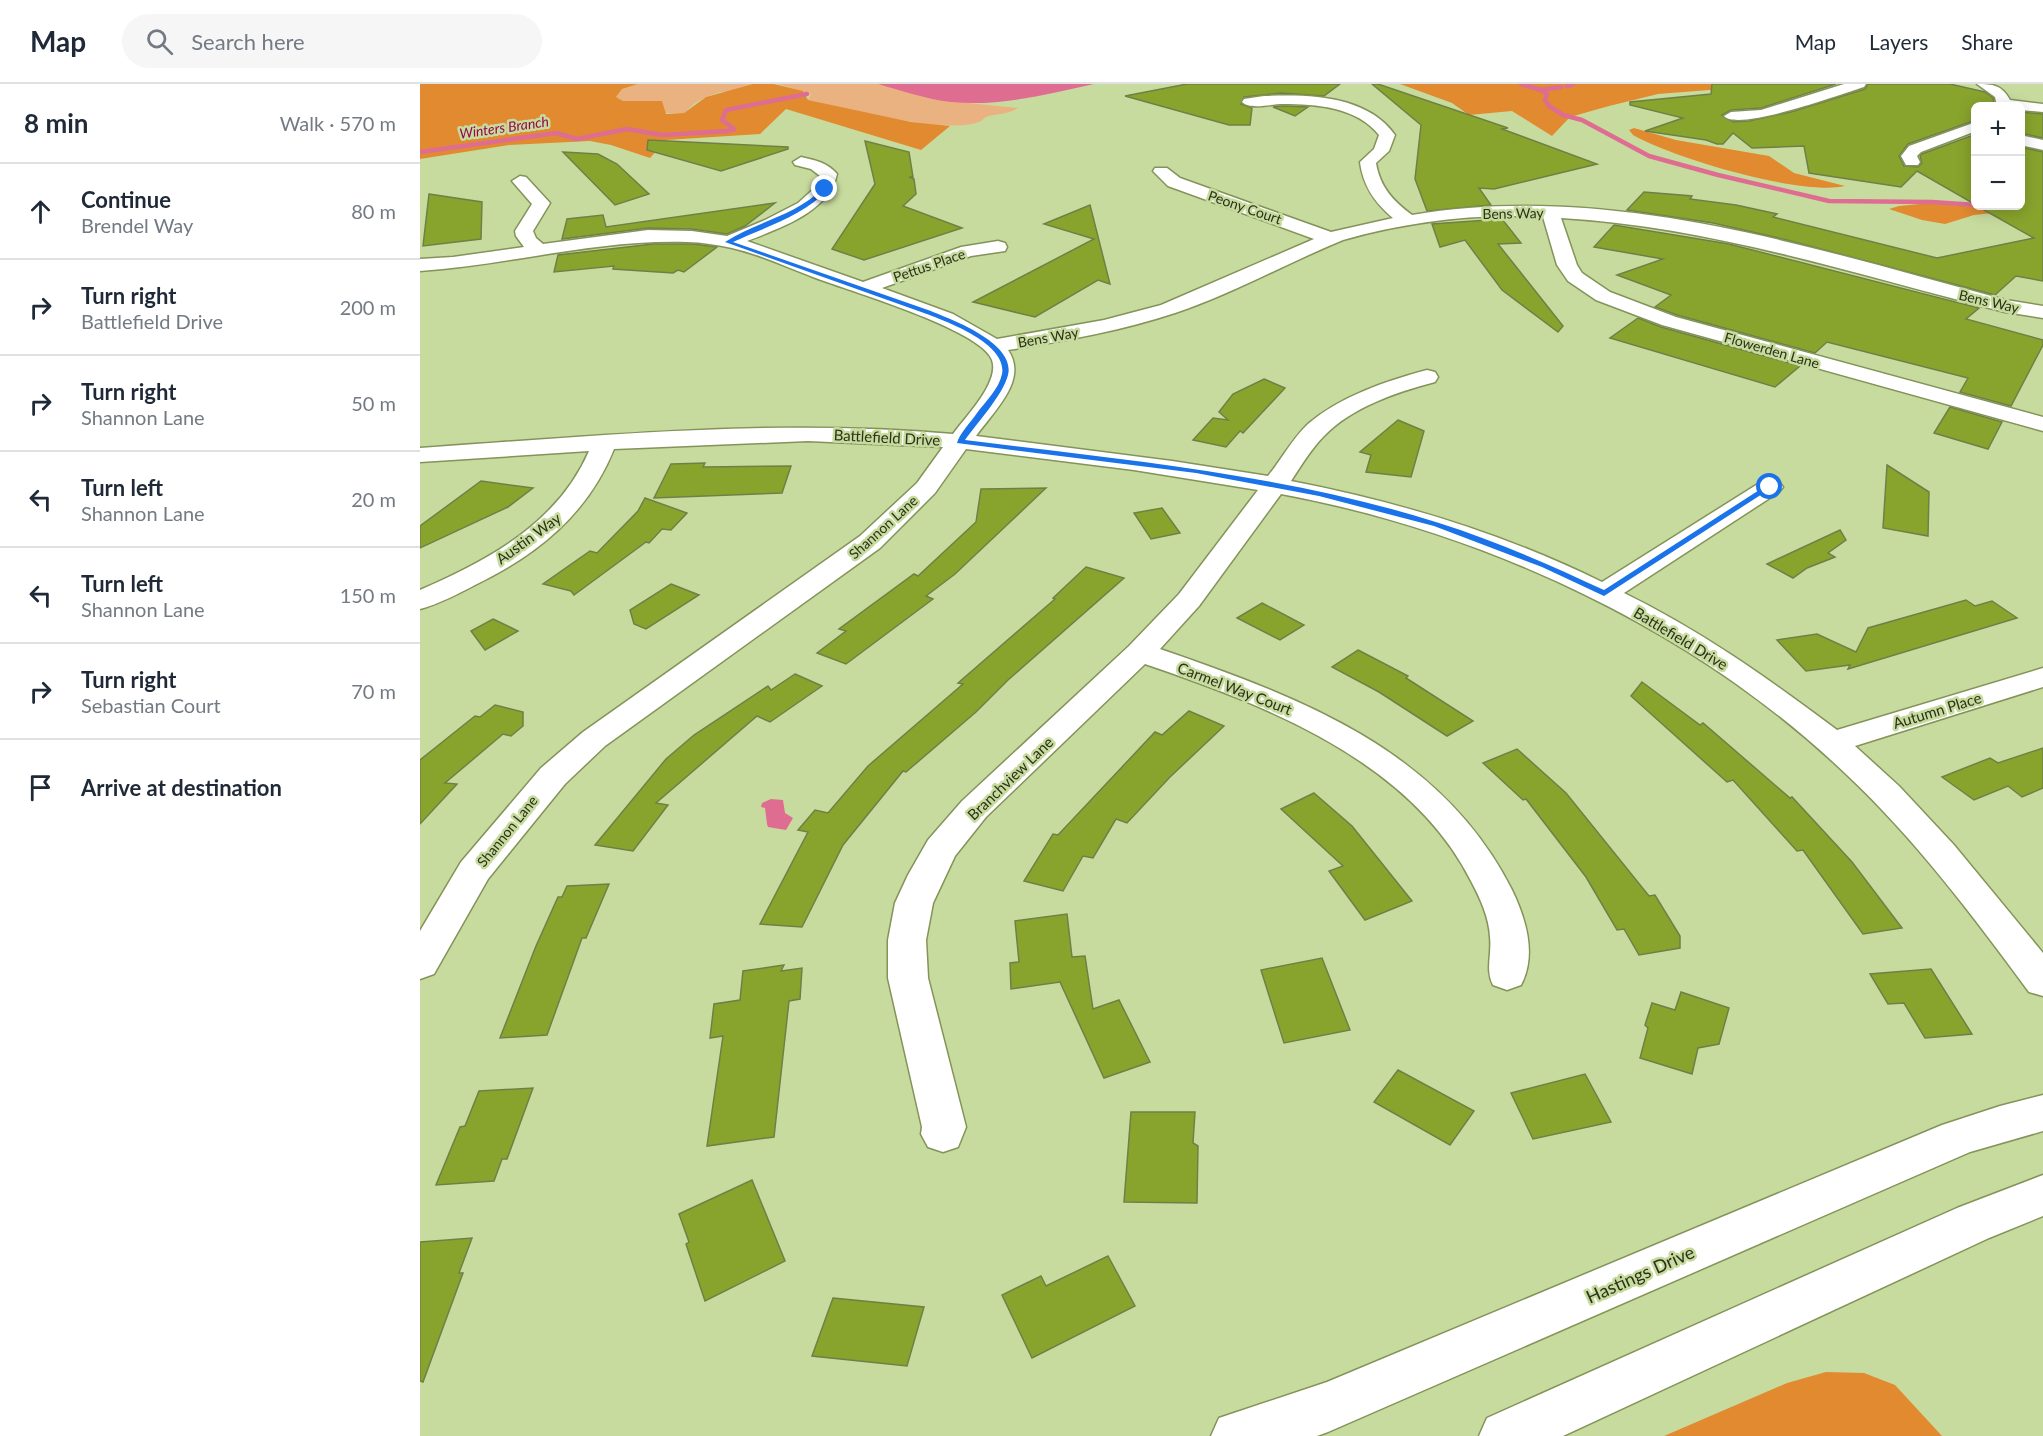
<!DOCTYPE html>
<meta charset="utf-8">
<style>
:root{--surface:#fff;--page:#f6f6f7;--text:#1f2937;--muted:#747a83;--line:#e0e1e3}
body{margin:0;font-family:Lato,sans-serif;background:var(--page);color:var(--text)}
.controls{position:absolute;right:18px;top:18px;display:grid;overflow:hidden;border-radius:9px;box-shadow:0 3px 15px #0003}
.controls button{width:54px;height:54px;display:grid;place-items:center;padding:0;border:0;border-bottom:2px solid var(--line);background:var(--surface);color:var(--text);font:30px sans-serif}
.stop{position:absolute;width:18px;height:18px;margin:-14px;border:4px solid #1a73e8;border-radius:50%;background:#fff}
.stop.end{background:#1a73e8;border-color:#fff;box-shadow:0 2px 6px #0008}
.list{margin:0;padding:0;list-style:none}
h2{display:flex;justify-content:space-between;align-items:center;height:78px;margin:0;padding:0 24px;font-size:26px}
h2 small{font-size:20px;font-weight:400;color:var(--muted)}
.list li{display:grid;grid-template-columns:39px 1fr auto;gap:18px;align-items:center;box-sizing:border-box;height:96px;padding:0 24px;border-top:2px solid var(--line)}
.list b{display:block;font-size:22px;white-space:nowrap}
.list p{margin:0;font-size:20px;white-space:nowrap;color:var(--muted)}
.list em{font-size:20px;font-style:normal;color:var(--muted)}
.icon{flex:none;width:33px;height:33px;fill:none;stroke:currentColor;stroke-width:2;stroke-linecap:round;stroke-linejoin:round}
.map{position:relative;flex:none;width:1623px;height:1352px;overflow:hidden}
header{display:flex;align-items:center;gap:36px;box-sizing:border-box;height:84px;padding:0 30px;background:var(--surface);border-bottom:2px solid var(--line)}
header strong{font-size:28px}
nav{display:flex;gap:33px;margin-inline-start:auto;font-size:21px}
.search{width:420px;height:54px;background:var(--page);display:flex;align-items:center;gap:15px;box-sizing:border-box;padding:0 21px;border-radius:33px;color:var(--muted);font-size:22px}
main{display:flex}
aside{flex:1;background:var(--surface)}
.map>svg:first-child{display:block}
</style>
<header>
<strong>Map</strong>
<div class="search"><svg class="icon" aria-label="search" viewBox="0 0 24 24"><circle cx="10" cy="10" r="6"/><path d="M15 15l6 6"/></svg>Search here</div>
<nav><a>Map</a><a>Layers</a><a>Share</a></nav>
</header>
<main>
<aside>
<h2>8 min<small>Walk · 570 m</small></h2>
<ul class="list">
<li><svg class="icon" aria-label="ahead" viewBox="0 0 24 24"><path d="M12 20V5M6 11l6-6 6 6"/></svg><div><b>Continue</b><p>Brendel Way</p></div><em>80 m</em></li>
<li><svg class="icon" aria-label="right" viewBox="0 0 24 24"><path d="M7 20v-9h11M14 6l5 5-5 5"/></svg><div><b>Turn right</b><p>Battlefield Drive</p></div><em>200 m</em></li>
<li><svg class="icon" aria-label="right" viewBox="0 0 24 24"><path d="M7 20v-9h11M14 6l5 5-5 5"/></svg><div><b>Turn right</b><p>Shannon Lane</p></div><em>50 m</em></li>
<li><svg class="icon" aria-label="left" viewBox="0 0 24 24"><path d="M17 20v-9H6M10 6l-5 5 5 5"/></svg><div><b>Turn left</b><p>Shannon Lane</p></div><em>20 m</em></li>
<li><svg class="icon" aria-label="left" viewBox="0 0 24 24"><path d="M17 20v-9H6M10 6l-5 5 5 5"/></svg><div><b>Turn left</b><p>Shannon Lane</p></div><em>150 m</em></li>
<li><svg class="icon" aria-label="right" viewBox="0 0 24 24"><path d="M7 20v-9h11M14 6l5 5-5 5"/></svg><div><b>Turn right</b><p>Sebastian Court</p></div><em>70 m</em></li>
<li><svg class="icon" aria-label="arrive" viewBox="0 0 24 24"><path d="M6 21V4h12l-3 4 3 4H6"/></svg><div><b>Arrive at destination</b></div></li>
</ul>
</aside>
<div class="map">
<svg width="1623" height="1352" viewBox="0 0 1623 1352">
<rect width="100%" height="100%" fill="#c8db9e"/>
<g fill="#ebb281">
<polygon points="218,0 333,0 323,7 300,8 286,13 275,19 264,29 236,29 241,17 203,17 196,13 202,5"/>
<path d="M358,0H458L528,17L598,24C588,31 577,29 566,33C564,34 562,37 559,38C525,51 426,24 388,16L391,10Z"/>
</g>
<g fill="#e18a30">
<polygon points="0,0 218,0 202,5 196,13 203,17 242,17 246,30 264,29 286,13 333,0 354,0 383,7 388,16 491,38 530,42 501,66 366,25 340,50 246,56 230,74 191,61 170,57 89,61 0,75"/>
<polygon points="980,0 1317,0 1302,5 1238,10 1189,22 1150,33 1132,52 1092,27 1049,31 1032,19"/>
<path d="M1214,44L1256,56L1349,72L1374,89L1425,102C1380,112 1253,74 1213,51L1209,46Z"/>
<polygon points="1510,119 1576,125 1573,129 1554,131 1525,140 1502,136 1469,125 1479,122"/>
<polygon points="1406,1288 1444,1289 1475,1301 1522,1352 1244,1352 1367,1299"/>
</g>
<g fill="#de6d91">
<path d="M458,0H674C628,10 578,23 531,18C506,15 482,7 458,0Z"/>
<polygon points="351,715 363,716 365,729 373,734 366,746 348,743 347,740 345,724 341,723 342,719"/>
</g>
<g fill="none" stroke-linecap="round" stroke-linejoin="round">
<g stroke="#de6d91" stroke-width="4.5">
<polyline points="1101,0 1121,6 1141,3"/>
<polyline points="1147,2 1153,0"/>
<polyline points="1121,6 1127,10 1125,16 1129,22 1143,31 1162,36 1229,72 1298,91 1409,117 1512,118 1556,121"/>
<polyline points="0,68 136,49 157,55 207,45 242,51 308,47 314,45 302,36 306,26 387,10"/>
</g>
</g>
<g fill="#89a42d" stroke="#6f8046" stroke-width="1.5">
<polygon points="767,0 920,0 904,12 861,9 824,13 821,20 832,24 830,41 809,41 705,12"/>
<polygon points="952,0 958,0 1088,44 1082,45 1177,80 1074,105 1059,104 1071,121 1007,127 995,95 1001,41"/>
<polygon points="1292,0 1416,0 1341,24 1311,26 1302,31 1313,38 1329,37 1371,28 1445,5 1448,0 1530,0 1565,8 1573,14 1575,22 1556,22 1556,36 1488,60 1479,72 1484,82 1498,83 1502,79 1500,72 1502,70 1556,50 1556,121 1497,87 1481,103 1389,89 1384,62 1332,64 1313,49 1303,60 1297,60 1286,56 1225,47 1263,34 1210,21 1210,18 1291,10"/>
<polygon points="853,23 863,22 888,23 875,32"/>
<polygon points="1600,28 1623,30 1623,54 1600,49"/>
<polygon points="228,56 368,63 368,65 301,87 227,66"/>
<polygon points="445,57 489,68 493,93 489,93 494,95 496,110 483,122 542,144 444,176 412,165 455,100"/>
<polygon points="1600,63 1623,68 1623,197 1596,192 1575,211 1367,156 1293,139 1207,126 1224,108 1272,112 1270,115 1316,121 1357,130 1353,133 1517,174 1614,154 1557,122 1600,122"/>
<polygon points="143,68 178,70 197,80 229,110 195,121"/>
<polygon points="9,110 62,118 61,155 3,162"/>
<polygon points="355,119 325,142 307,150 272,145 228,144 142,155 147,135 183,131 186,143"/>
<polygon points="670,121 690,200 678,196 615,233 553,218 674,155 624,140"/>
<polygon points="1082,135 1101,159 1078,160 1143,242 1138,248 1082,206 1045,156 1020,163 1012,140"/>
<polygon points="1194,141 1309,160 1559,224 1546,235 1623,256 1623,261 1591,322 1540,308 1548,294 1407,258 1395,269 1257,231 1235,223 1251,211 1197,191 1243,175 1174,163"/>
<polygon points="233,160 273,160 297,163 264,188 258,186 253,189 193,185 194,182 134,188 138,171"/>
<polygon points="1218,234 1241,243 1380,282 1355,303 1190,254"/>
<polygon points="844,295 865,304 823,349 820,347 806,363 773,356 793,334 808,336 799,328 813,310"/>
<polygon points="1530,323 1582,338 1568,365 1514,349"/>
<polygon points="978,336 1004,347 991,393 946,388 951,371 940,368"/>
<polygon points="285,379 283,383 371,382 362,409 234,414 251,380"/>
<polygon points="1467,381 1509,408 1508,452 1463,444"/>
<polygon points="61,397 113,404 88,423 0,464 0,442"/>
<polygon points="626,404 535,490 506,512 513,515 426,580 397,569 426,547 419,545 494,490 498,492 556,438 561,405"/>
<polygon points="225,414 267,429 251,446 242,445 229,459 226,458 154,511 151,507 123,500 170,467 177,469 218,427"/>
<polygon points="742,424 760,449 731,455 714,429"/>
<polygon points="1420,446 1426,456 1408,469 1415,473 1387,484 1373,494 1347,480"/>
<polygon points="666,483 704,494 588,596 556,628 486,688 483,687 423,761 382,843 340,840 388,748 378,746 395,726 408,729 448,682 543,600 538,599 635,515 633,514"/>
<polygon points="251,500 279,511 226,545 214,540 210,526"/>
<polygon points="1546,516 1555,522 1572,517 1597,534 1428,585 1430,581 1386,587 1357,556 1397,550 1436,568 1448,544"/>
<polygon points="842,519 884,541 860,556 817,534"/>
<polygon points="73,535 98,547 65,566 51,547"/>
<polygon points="938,566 988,592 986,594 1053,637 1027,652 959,608 912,583"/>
<polygon points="375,590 402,602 350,638 337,632 236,719 248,721 213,767 175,761 246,675 274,651 348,602 351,606"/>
<polygon points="1222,598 1280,641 1283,639 1370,714 1372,713 1432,778 1482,844 1443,850 1383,766 1377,767 1313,696 1307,698 1211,612"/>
<polygon points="75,621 103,628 103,642 91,652 83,650 25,699 37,700 0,740 0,676 55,632 60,633"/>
<polygon points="769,627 804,642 750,693 707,739 696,735 673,774 663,772 643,807 604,797 633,750 638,751 735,648 742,651"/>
<polygon points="1623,664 1623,704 1602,713 1588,702 1554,716 1522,693 1570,674 1578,679"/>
<polygon points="1097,665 1146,709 1229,812 1235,811 1260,852 1260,864 1219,871 1204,845 1197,846 1166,793 1106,715 1103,716 1063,679"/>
<polygon points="894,709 932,742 992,817 945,836 909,787 923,782 861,725"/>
<polygon points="189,800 166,854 162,854 127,951 80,954 116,862 138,813 142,813 147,802"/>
<polygon points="647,830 652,873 665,872 673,925 699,916 730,978 684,994 640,898 591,905 590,879 599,878 595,837"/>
<polygon points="902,874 930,946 864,959 841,886"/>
<polygon points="364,881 361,887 382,884 380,915 369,917 354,1053 287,1062 303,952 290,954 294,920 320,916 323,887"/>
<polygon points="1511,885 1552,950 1505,954 1484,919 1468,920 1450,890"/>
<polygon points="1261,908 1309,924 1299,960 1278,964 1272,990 1220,974 1228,944 1225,941 1232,919 1255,926"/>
<polygon points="978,986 1054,1027 1030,1061 954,1018"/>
<polygon points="1165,990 1191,1038 1113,1055 1091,1009"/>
<polygon points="113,1004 87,1075 82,1075 74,1097 16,1101 40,1043 45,1042 59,1007"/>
<polygon points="711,1028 775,1028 773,1059 778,1062 777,1119 704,1118"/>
<polygon points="332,1096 365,1177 285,1217 266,1160 269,1158 259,1130"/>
<polygon points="52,1154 39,1189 43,1189 3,1298 0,1297 0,1158"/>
<polygon points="688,1172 715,1222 612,1274 582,1211 621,1192 626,1202"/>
<polygon points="413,1214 504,1223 487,1282 392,1272"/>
</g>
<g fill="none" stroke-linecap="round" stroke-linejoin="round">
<defs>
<g id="minor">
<path d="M1424,0H1446L1444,3C1421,10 1318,48 1304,32L1311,28L1341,26Z"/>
<path d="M1557,0C1573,0 1582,1 1590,16L1623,20V28L1600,26V22H1577L1575,13Z"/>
<path d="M844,12C888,10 947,11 975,51L969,67L956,79C960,103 973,117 992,131C1192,97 1395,165 1586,216L1623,222V234L1585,228C1437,191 1294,143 1141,134L1157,181L1162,189L1190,208L1256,233L1623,333V347L1242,241L1176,216L1148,197L1137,181L1123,133C1057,129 986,138 923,156C867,179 812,210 755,229C701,247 644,257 588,266C609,296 573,328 556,352L752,377L848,392C861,376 873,354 888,340C921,312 966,297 1007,286L1015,288L1018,293L1015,298C977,308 932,323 904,352C891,365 881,382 871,397C979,418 1083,449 1182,498L1341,398L1350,395L1359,398L1363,403L1359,408L1204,509C1280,546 1349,595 1417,646L1623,584V603L1435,662L1479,702L1534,761L1623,869V912L1609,908C1553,832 1496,756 1427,691C1276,546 1066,448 861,410L779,522L740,565C879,613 1021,665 1092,806C1106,835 1117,871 1101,901L1087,906L1073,901C1065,886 1072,871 1070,853C1069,833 1060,814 1051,797C990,676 845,621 725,580L566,733L535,772L513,819L506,856L508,894L546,1043L538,1063L523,1068L508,1063L501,1050L502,1043L468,894V856L475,819L488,791L508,756L542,717L709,562L759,510L838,406L714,386L546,365L515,409L460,464L185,662L145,700L68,795L14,890L0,895V847L41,778L121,684L163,648L440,452L497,399L523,363L388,357L194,365C168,430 117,471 55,501C38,510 19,520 0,525V506C69,476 138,439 169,367L0,378V364C178,352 356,334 533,350C546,332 580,298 572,276C561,245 426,206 393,193C366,183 339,170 312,164C297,161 282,158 267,158C177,155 90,181 0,187V175L33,173L104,163L96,152L95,147L112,120L92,97L100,92L106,93L130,119L113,147L116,154L123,160L228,146L272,147L307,152L345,136L378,119L398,101L400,92L391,85L375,81L373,78L381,73C395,76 408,79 417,90C409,128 360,144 327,157L443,198L541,163L578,157L585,159L587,163L585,167L551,172L462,204L533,230L577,255L684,236L741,221L894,155L748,102L733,87L735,84H747L760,94L911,148L973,134C955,119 943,102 940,78L954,65L959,51C937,23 896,20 863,20C851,20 830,26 822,18L824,15Z"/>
<polygon points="1556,38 1556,47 1501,68 1497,72 1500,78 1498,81 1486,81 1481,72 1489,62"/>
<polygon points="1600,51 1623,56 1623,66 1600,61"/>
<polygon points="1623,1011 1623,1047 1550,1068 908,1348 897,1352 791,1352 799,1334 907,1298 1522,1041 1580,1022"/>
<polygon points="1623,1091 1623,1132 1569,1154 1143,1352 1059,1352 1067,1334 1537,1124"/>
</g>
</defs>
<use href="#minor" stroke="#839359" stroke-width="3"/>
<use href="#minor" fill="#fff" fill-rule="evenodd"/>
</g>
<path fill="#1a73e8" d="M403,104L408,105C384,132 345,143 313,158L508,226C531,235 596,259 588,291C583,311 557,339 545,356C703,376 866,390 1019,439C1076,457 1130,481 1184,506L1347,401L1353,403L1184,512L1122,483L1014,442L899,412L776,389L537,359C539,350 551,338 557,329C565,318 579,305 582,290C588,260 526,237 504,229L305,158C337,137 376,132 403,104Z"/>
<g text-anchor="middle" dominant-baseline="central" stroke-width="5" stroke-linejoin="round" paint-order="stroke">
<g font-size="14" font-style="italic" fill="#97044b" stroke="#c8db9e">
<text transform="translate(84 43) rotate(-8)">Winters Branch</text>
</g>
<g font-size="14" fill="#2b3219" stroke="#c8db9e">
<text transform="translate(825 123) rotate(19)">Peony Court</text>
<text transform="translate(1093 129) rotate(-1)">Bens Way</text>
<text transform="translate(509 181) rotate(-19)">Pettus Place</text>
<text transform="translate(1569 217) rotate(13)">Bens Way</text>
<text transform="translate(628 253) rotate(-10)">Bens Way</text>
<text transform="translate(1352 266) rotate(16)">Flowerden Lane</text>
<text transform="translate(463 443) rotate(-42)">Shannon Lane</text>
<text transform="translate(87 747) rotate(-51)">Shannon Lane</text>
</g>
<g font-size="15" fill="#2b3219" stroke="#c8db9e">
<text transform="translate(467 353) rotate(3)">Battlefield Drive</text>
<text transform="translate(108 454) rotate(-36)">Austin Way</text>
<text transform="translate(1261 554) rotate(31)">Battlefield Drive</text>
<text transform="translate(815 604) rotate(21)">Carmel Way Court</text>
<text transform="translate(1517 626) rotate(-17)">Autumn Place</text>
<text transform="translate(590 694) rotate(-44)">Branchview Lane</text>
</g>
<g font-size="18" fill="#2b3219" stroke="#c8db9e">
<text transform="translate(1220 1190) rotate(-24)">Hastings Drive</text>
</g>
</g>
</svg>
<div class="controls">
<button>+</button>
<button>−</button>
</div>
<div class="stop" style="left:1350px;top:403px"></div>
<div class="stop end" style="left:405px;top:105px"></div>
</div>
</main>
